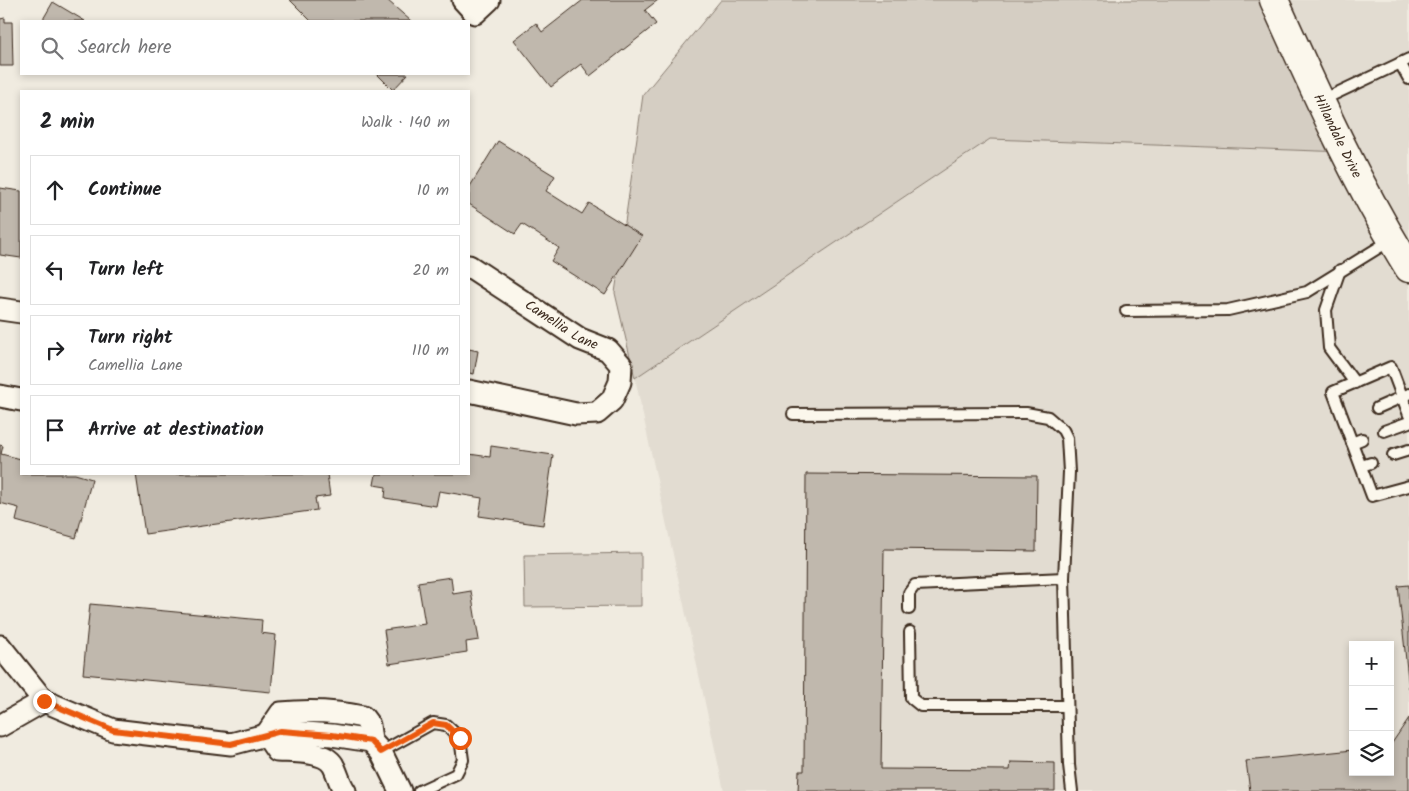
<!DOCTYPE html>
<meta charset="utf-8">
<style>
:root{--surface:#fff;--page:#f6f6f6;--text:#202124;--muted:#757577;--line:#e0e0e0}
body{margin:0;font-family:Kalam,sans-serif;background:var(--page);color:var(--text)}
.controls{position:absolute;right:15px;bottom:15px;display:grid;overflow:hidden;border-radius:0px;box-shadow:0 2px 8px #0003}
.controls button{width:45px;height:45px;display:grid;place-items:center;padding:0;border:0;border-bottom:1px solid var(--line);background:var(--surface);color:var(--text);font:25px sans-serif}
.stop{position:absolute;width:15px;height:15px;margin:-11px;border:4px solid #ea580c;border-radius:50%;background:#fff}
.stop.end{background:#ea580c;border-color:#fff;box-shadow:0 1px 5px #0008}
.list{margin:0;padding:0;list-style:none}
h2{display:flex;justify-content:space-between;align-items:center;height:65px;margin:0;padding:0 20px;font-size:21px}
h2 small{font-size:16px;font-weight:400;color:var(--muted)}
.list li{display:grid;grid-template-columns:32px 1fr auto;gap:15px;align-items:center;box-sizing:border-box;height:70px;margin:0 10px 10px;padding:0 10px;border:1px solid var(--line);border-radius:0px}
.list b{display:block;font-size:19px;white-space:nowrap}
.list p{margin:0;font-size:16px;white-space:nowrap;color:var(--muted)}
.list em{font-size:16px;font-style:normal;color:var(--muted)}
.icon{flex:none;width:28px;height:28px;fill:none;stroke:currentColor;stroke-width:2;stroke-linecap:round;stroke-linejoin:round}
.map{position:relative;flex:none;width:1409px;height:791px;overflow:hidden}
.search{position:absolute;background:var(--surface);box-shadow:0 2px 8px #0003;left:20px;top:20px;width:450px;height:55px;display:flex;align-items:center;gap:12px;box-sizing:border-box;padding:0 18px;border-radius:0px;color:var(--muted);font-size:19px}
.panel{position:absolute;background:var(--surface);box-shadow:0 2px 8px #0003;left:20px;top:90px;width:450px;height:385px;border-radius:0px}
.map>svg:first-child{display:block}
</style>
<div class="map">
<svg width="1409" height="791" viewBox="0 0 1409 791">
<rect width="100%" height="100%" fill="#f0ebe0"/>
<filter id="ink" filterUnits="userSpaceOnUse"><feTurbulence type="fractalNoise" baseFrequency=".02" numOctaves="2"/><feDisplacementMap in="SourceGraphic" scale="10" xChannelSelector="R" yChannelSelector="G"/><feConvolveMatrix kernelMatrix="1 2 1 2 8 2 1 2 1" color-interpolation-filters="sRGB"/></filter>
<g filter="url(#ink)">
<path fill="#e2dcd1" fill-rule="evenodd" d="M1279,0H1409V791H724L635,378L990,139L1346,152ZM1353,645H1390V772H1353Z"/>
<g fill="#d5cec3" stroke="#887c70">
<polygon points="721,0 1279,0 1346,152 990,139 635,378 615,293 643,95"/>
<polygon points="641,553 641,606 525,607 524,555"/>
</g>
<g fill="#c0b8ad" stroke="#3b2a1e">
<polygon points="290,0 387,0 411,21 311,21"/>
<polygon points="583,0 658,0 645,10 656,24 590,76 581,64 551,87 514,40 536,23 542,32"/>
<polygon points="53,2 85,21 42,21"/>
<polygon points="5,18 5,22 12,22 13,66 0,66 0,19"/>
<polygon points="377,74 408,74 393,90"/>
<polygon points="498,141 555,176 546,191 582,214 589,203 642,236 605,295 551,261 559,248 522,224 515,234 469,204 469,188"/>
<polygon points="0,188 21,191 21,258 0,255"/>
<polygon points="469,349 478,351 474,374 469,373"/>
<polygon points="0,445 3,446 1,454 21,459 21,474 75,474 92,479 76,538 16,521 19,508 0,503"/>
<polygon points="491,446 553,455 543,525 479,516 482,498 439,491 436,506 385,498 386,487 374,485 376,474 469,474 469,454 490,457"/>
<polygon points="136,474 327,474 330,496 315,498 317,510 145,534"/>
<polygon points="806,474 1037,476 1036,551 884,549 881,769 1010,770 1011,762 1055,763 1055,791 798,791 799,771 804,771"/>
<polygon points="451,577 453,594 471,591 479,640 466,642 467,652 389,664 384,630 425,624 418,582"/>
<polygon points="1409,585 1409,688 1398,586"/>
<polygon points="90,604 262,620 261,633 276,635 271,692 83,674"/>
<polygon points="1409,718 1409,791 1250,791 1246,761 1353,750 1353,772 1390,772 1390,746"/>
</g>
<g fill="none" stroke-linecap="round" stroke-linejoin="round">
<defs>
<g id="service">
<polyline points="1400,63 1409,79"/>
<polyline points="1320,101 1409,59"/>
<polyline points="1340,270 1326,310 1329,348 1355,383"/>
<polyline points="1126,311 1228,310 1307,292 1391,240"/>
<polyline points="1377,408 1409,394"/>
<polyline points="793,414 1026,413 1048,417 1063,430 1067,438 1069,472 1064,578 1069,765 1072,791"/>
<polyline points="1409,415 1391,367 1333,392 1372,496 1409,486"/>
<polyline points="1384,431 1409,422"/>
<polyline points="1352,443 1362,439"/>
<polyline points="1393,455 1409,450"/>
<polyline points="1361,466 1371,463"/>
<polyline points="909,609 909,593 915,585 1064,578"/>
<polyline points="910,632 911,698 921,706 1067,706"/>
<polyline points="381,752 433,723 446,725 460,738 463,760 456,774 419,791"/>
</g>
<g id="minor">
<polyline points="463,0 475,13 489,0"/>
<path id="s1" d="M469,266L580,339L608,350L621,365L620,382L612,400L597,413L576,414L469,391"/>
<polyline points="0,309 21,312"/>
<polyline points="0,396 21,400"/>
<polyline points="0,646 44,701 113,730 231,744 281,731 332,735 371,741 381,752 400,791"/>
<polyline points="0,726 44,701"/>
<path d="M266,735L281,713C309,710 335,711 363,717L369,725L371,741"/>
<path d="M266,735L277,751C293,752 324,750 333,765C338,774 339,783 345,791"/>
</g>
<g id="secondary">
<path id="s2" d="M1274,0C1315,91 1356,183 1409,268"/>
</g>
</defs>
<use href="#service" stroke="#3b2a1e" stroke-width="14"/>
<use href="#minor" stroke="#3b2a1e" stroke-width="25"/>
<use href="#secondary" stroke="#3b2a1e" stroke-width="31"/>
<use href="#service" stroke="#fbf7ec" stroke-width="10"/>
<use href="#minor" stroke="#fbf7ec" stroke-width="21"/>
<use href="#secondary" stroke="#fbf7ec" stroke-width="28"/>
</g>
</g>
<g fill="none" stroke-linecap="round" stroke-linejoin="round" filter="url(#ink)">
<polyline stroke="#ea580c" stroke-width="6" points="44,701 113,730 231,744 281,731 332,735 371,741 381,752 433,723 446,725 460,738"/>
</g>
<g text-anchor="middle" dominant-baseline="central" stroke-width="4.5" stroke-linejoin="round" paint-order="stroke">
<g font-size="14" fill="#3b2a1e" stroke="#fbf7ec">
<text stroke="none"><textPath href="#s2" startOffset="150">Hillandale Drive</textPath></text>
<text stroke="none"><textPath href="#s1" startOffset="110">Camellia Lane</textPath></text>
</g>
</g>
</svg>
<div class="controls">
<button>+</button>
<button>−</button>
<button><svg class="icon" aria-label="layers" viewBox="0 0 24 24"><path d="M12 4l9 5-9 5-9-5zM3 14l9 5 9-5"/></svg></button>
</div>
<div class="stop" style="left:460px;top:738px"></div>
<div class="stop end" style="left:44px;top:701px"></div>
<div class="search"><svg class="icon" aria-label="search" viewBox="0 0 24 24"><circle cx="10" cy="10" r="6"/><path d="M15 15l6 6"/></svg>Search here</div>
<section class="panel">
<h2>2 min<small>Walk · 140 m</small></h2>
<ul class="list">
<li><svg class="icon" aria-label="ahead" viewBox="0 0 24 24"><path d="M12 20V5M6 11l6-6 6 6"/></svg><div><b>Continue</b></div><em>10 m</em></li>
<li><svg class="icon" aria-label="left" viewBox="0 0 24 24"><path d="M17 20v-9H6M10 6l-5 5 5 5"/></svg><div><b>Turn left</b></div><em>20 m</em></li>
<li><svg class="icon" aria-label="right" viewBox="0 0 24 24"><path d="M7 20v-9h11M14 6l5 5-5 5"/></svg><div><b>Turn right</b><p>Camellia Lane</p></div><em>110 m</em></li>
<li><svg class="icon" aria-label="arrive" viewBox="0 0 24 24"><path d="M6 21V4h12l-3 4 3 4H6"/></svg><div><b>Arrive at destination</b></div></li>
</ul>
</section>
</div>
